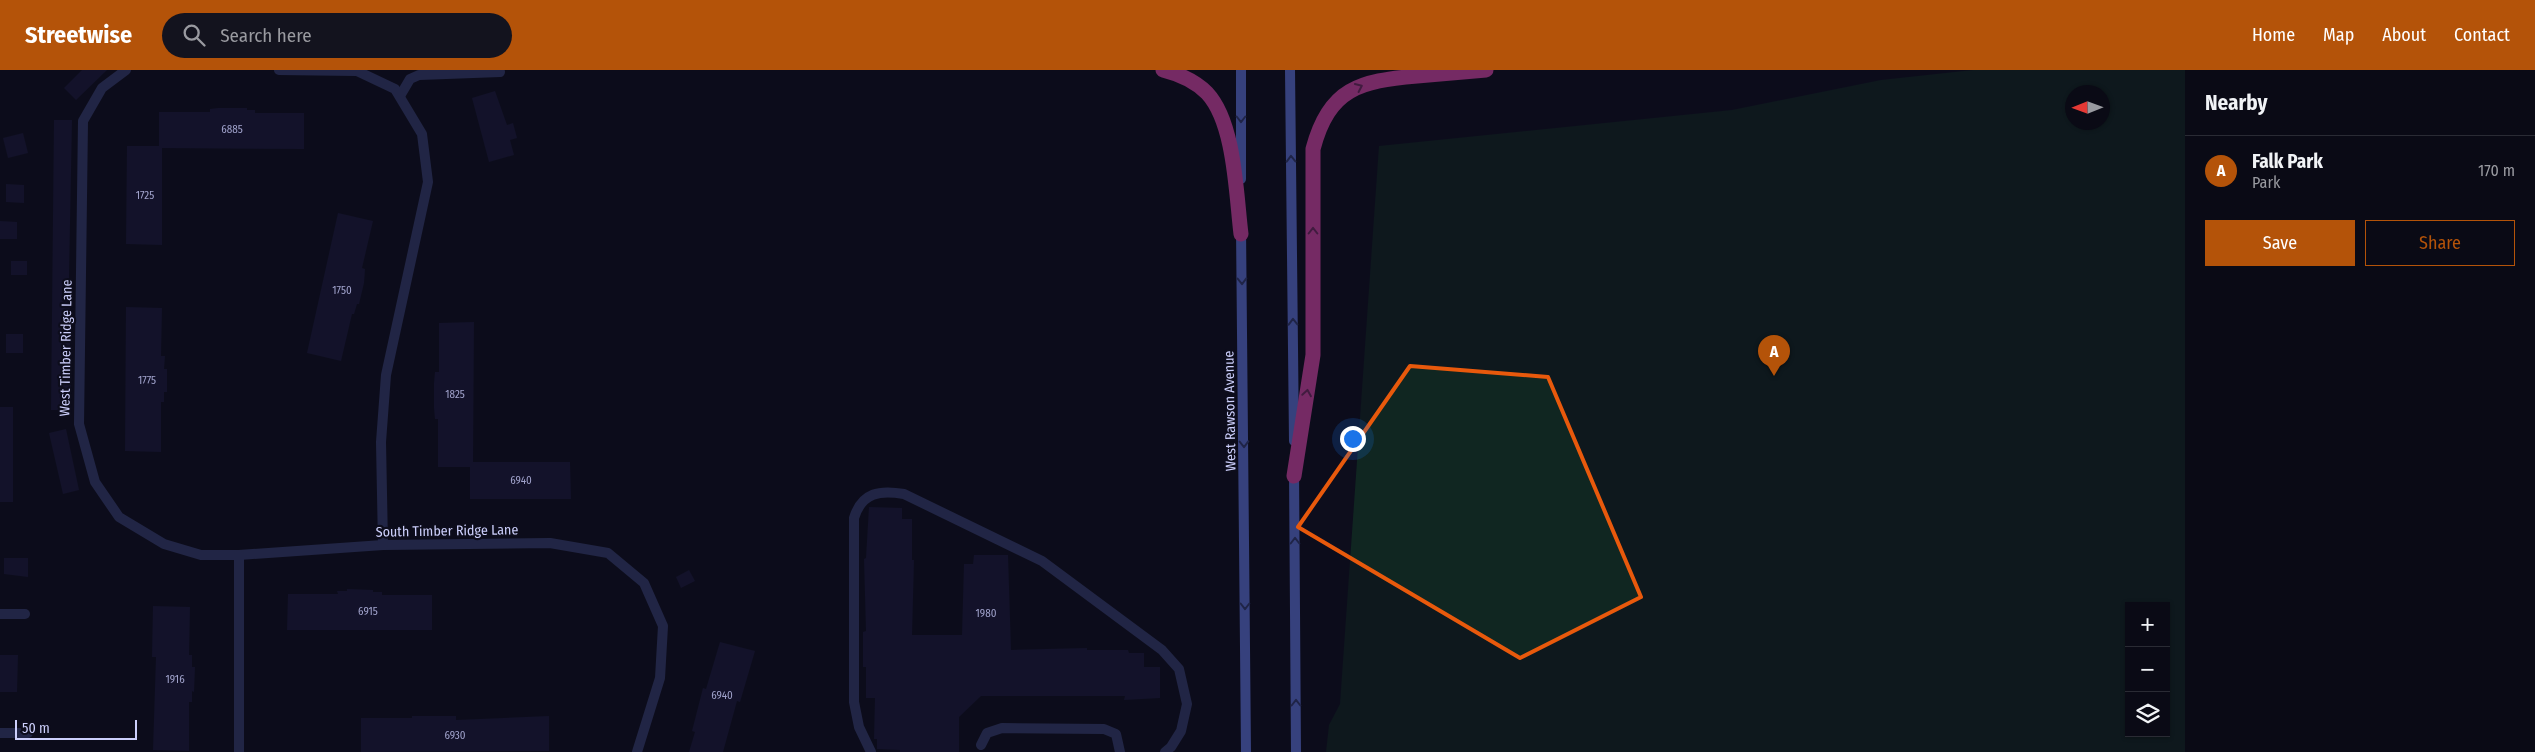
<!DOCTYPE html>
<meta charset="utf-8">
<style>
:root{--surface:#0a0a15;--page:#13131e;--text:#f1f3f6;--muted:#999aa0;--line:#2a2b34;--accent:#b45309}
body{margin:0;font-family:"Fira Sans Condensed",sans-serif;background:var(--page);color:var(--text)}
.controls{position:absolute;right:15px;bottom:15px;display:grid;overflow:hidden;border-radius:0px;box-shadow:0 1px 4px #0004}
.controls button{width:45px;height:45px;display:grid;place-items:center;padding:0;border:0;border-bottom:1px solid var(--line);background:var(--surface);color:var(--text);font:25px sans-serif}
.compass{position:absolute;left:2065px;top:15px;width:45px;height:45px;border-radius:50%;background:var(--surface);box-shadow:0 1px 4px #0004;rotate:269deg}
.scale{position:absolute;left:15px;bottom:12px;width:122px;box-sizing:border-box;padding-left:5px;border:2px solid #cccffb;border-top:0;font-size:14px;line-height:18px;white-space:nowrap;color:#cccffb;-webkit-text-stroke:4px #0d0d1c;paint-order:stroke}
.you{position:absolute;left:1352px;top:368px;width:18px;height:18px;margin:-12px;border:4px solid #fff;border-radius:50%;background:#1a73e8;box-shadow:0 0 0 8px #1a73e833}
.badge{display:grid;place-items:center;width:32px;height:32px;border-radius:50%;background:var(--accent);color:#fff;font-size:16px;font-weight:700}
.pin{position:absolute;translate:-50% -41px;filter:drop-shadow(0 1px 2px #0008)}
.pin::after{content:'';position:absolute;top:26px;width:18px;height:15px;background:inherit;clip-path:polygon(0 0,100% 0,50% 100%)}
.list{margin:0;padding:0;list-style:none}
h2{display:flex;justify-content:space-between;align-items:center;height:65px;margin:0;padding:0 20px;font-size:21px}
h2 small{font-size:16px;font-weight:400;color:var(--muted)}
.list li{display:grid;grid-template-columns:32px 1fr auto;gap:15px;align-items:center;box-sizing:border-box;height:70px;padding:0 20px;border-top:1px solid var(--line)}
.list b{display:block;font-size:19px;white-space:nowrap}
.list p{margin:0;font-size:16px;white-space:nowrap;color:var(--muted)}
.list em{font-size:16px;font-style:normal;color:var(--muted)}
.actions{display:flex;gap:10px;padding:15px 20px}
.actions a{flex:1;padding:11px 0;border:1px solid var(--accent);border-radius:0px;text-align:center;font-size:18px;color:var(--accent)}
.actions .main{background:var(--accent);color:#fff}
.icon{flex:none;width:28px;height:28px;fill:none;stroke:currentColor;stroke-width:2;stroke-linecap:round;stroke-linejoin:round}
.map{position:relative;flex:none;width:2185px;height:682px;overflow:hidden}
header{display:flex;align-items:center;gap:30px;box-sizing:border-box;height:70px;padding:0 25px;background:var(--accent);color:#fff}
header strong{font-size:24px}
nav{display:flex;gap:28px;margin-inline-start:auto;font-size:18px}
.search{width:350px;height:45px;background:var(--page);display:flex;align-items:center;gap:12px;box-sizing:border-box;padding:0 18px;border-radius:28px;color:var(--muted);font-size:19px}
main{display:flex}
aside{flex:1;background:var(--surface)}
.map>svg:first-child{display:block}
</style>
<header>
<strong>Streetwise</strong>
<div class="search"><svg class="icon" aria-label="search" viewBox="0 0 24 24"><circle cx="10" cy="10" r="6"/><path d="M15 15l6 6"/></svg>Search here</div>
<nav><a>Home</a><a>Map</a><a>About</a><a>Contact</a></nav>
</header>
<main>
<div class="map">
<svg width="2185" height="682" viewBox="0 0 2185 682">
<rect width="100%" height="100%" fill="#0d0d1c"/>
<path fill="#102621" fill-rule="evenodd" d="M1973,0H2185V682H1326L1329,655L1340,634L1379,76L1732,40L1881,10ZM2072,22H2102V52H2072ZM2129,536H2166V663H2129Z"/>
<g fill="#1b1a3c">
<polygon points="82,0 107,0 76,30 64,18"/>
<polygon points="495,21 507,55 513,53 517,68 510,70 514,85 489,92 472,28"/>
<polygon points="218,38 247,38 247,40 255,40 255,43 304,43 304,79 162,78 162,175 126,174 127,76 159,76 159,42 210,42 210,39"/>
<polygon points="54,50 72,50 69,205 71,340 51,340"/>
<polygon points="23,63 28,83 8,88 3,68"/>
<polygon points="6,114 24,115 24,133 6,132"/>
<polygon points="338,143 373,151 362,198 365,199 364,213 359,234 357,234 354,244 352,244 341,291 307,283"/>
<polygon points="0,151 17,152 17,169 0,169"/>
<rect x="11" y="191" width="16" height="14"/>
<polygon points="126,237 162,238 161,286 165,286 164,299 167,299 167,322 164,322 164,332 161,332 161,382 125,381"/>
<polygon points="474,252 473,392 570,392 571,429 470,429 470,397 438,397 438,349 435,349 434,338 434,313 435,302 439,302 439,253"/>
<rect x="6" y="264" width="17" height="19"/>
<rect x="0" y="337" width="13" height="95"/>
<polygon points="66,359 79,420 63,424 49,363"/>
<polygon points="869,437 902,438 902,449 912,449 912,490 914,490 912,565 962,565 964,494 973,494 974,485 1008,485 1011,580 1087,578 1087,580 1128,580 1129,583 1144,583 1144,597 1160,597 1160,628 1124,630 1125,626 981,626 959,647 959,682 900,682 900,680 877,679 877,669 874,669 875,628 866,628 866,597 863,597 863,562 866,561 864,489 866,488"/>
<polygon points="4,488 28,488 28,507 4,504"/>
<polygon points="689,500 695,511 681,518 676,507"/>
<polygon points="347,519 373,520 373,522 382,522 382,525 432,525 432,560 287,560 288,524 338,524 337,521 347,521"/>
<polygon points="153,536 190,537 189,585 192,585 192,597 195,597 194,622 192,621 192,632 189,632 189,681 153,680 156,587 152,587"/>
<polygon points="720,572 755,581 740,632 737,631 723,682 689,682 695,662 692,661 703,618 706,619"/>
<polygon points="0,585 18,585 17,622 0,622"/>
<polygon points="412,646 456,646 456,650 549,646 549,681 361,682 361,648 412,648"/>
</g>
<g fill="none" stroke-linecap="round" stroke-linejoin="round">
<g stroke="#3b4478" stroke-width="10">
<polyline points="400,26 410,9 419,5 500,2"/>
<polyline points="0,663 28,663"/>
<polyline points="981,675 987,663 1002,658 1104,659 1116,664 1120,682"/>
<path d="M871,682L859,657L854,632V448C862,422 880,420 904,424L1042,491L1162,580L1179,599L1187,634L1181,661L1171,677L1165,682"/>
</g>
<g stroke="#3b4478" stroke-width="10">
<polyline points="126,0 102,18 83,51 79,354 95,412 119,447 164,474 201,485 239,485 383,475 550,473 608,483 644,513 663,556 660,608 637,682"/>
<polyline points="279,0 357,1 395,19 422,64 428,112 386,305 381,372 383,475"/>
<polyline points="239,485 239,682"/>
<polyline points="0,544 25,544"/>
</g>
<g stroke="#6980f4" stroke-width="10">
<polyline points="1290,0 1294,371"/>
<polyline points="1241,109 1241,0"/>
<polyline points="1241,158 1246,682"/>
<polyline points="1294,401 1296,682"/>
</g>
<g stroke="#f34fbc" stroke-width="15">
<path d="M1163,0C1179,4 1195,11 1207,23C1235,53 1236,124 1241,164"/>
<path d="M1294,406L1313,285V79C1329,18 1360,11 1417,6C1440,4 1463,2 1486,0"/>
</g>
</g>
<defs><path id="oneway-chevron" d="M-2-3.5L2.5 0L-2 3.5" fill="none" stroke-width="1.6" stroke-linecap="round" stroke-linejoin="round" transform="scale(1.25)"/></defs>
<g stroke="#802e6c">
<use href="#oneway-chevron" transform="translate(1359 17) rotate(-25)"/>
<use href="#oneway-chevron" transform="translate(1313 161) rotate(-90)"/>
<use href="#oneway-chevron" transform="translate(1307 323) rotate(-81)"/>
</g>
<g stroke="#36417d">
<use href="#oneway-chevron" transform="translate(1241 49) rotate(90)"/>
<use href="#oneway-chevron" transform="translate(1291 89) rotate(-91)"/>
<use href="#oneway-chevron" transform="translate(1242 211) rotate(89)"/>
<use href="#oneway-chevron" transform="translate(1293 252) rotate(-91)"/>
<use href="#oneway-chevron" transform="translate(1244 374) rotate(89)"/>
<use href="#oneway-chevron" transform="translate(1295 471) rotate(-90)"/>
<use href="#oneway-chevron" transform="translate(1245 536) rotate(90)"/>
<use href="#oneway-chevron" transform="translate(1296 633) rotate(-90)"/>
</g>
<path d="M0 0H2185V682H0ZM1410,296L1548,307L1641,527L1520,588L1298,457Z" fill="#0d0d1c" fill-opacity=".55" fill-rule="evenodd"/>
<path fill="none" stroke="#e8590c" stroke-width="4" stroke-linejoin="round" d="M1410,296L1548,307L1641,527L1520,588L1298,457Z"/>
<g text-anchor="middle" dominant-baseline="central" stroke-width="4.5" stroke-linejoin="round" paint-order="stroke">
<g font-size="11" fill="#a0a2cb">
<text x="232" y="59">6885</text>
<text x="145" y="125">1725</text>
<text x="342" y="220">1750</text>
<text x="147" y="310">1775</text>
<text x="455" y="324">1825</text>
<text x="521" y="410">6940</text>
<text x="368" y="541">6915</text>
<text x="986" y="543">1980</text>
<text x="175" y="609">1916</text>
<text x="722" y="625">6940</text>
<text x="455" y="665">6930</text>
</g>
<g font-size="14" fill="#cccffb" stroke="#0d0d1c">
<text transform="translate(66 278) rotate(-89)">West Timber Ridge Lane</text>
<text transform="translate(1230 341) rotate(-91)">West Rawson Avenue</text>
<text transform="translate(447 461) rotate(-1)">South Timber Ridge Lane</text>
</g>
</g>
</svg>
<div class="controls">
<button>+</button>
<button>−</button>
<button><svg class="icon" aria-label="layers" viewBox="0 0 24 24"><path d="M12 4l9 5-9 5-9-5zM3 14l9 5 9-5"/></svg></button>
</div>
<svg class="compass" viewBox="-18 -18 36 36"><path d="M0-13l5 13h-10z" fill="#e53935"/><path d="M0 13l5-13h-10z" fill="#999aa0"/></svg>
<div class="scale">50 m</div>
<div class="you"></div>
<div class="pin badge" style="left:1774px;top:306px">A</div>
</div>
<aside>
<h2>Nearby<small></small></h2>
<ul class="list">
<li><span class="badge">A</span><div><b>Falk Park</b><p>Park</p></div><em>170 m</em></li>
</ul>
<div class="actions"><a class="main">Save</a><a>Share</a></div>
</aside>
</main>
